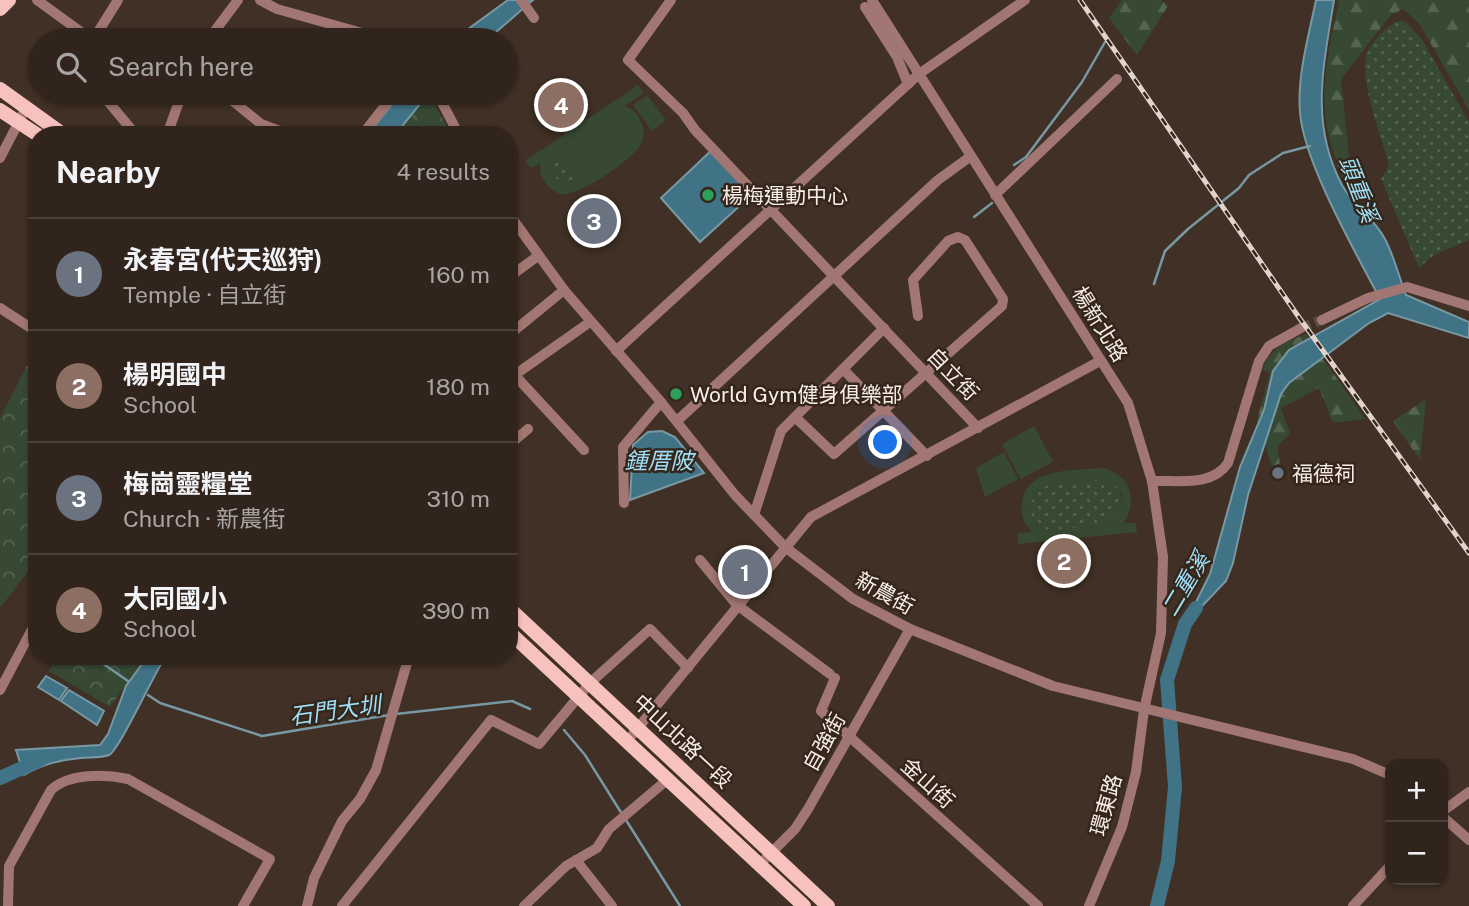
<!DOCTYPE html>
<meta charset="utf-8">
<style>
:root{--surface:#30241c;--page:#382c25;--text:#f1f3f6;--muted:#a8a4a3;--line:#4b413b;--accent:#afc504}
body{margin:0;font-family:"Public Sans","Noto Sans TC",sans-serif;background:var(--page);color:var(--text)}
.controls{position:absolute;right:21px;bottom:21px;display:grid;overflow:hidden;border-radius:14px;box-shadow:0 2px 5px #0004}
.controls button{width:63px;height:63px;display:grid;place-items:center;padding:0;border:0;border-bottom:2px solid var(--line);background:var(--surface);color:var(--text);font:35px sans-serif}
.you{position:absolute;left:886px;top:443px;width:24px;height:24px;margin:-18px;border:5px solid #fff;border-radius:50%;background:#1a73e8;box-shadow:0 0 0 10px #1a73e833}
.badge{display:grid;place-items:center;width:46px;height:46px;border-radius:50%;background:var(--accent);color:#fff;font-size:23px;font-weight:700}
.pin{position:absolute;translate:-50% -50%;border:4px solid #fff;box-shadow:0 2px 7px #0006}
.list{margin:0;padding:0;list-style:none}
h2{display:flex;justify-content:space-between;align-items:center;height:91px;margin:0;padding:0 28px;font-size:30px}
h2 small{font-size:23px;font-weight:400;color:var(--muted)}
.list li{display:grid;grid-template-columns:46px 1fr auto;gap:21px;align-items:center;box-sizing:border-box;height:112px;padding:0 28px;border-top:2px solid var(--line)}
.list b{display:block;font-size:26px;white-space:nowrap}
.list p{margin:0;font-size:23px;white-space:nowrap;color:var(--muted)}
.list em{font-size:23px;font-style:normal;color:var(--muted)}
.icon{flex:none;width:38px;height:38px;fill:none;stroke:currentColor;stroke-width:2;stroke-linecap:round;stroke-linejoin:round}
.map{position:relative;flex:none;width:1469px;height:906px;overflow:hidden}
.search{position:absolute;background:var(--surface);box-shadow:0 2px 5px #0004;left:28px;top:28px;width:490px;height:77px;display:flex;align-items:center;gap:18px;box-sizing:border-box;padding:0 24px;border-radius:38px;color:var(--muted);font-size:26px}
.panel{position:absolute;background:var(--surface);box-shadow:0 2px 5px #0004;left:28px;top:126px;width:490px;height:539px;border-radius:28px}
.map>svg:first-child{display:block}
</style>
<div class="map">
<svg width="1469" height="906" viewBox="0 0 1469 906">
<defs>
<pattern id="grass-dots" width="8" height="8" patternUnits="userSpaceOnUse" patternTransform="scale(1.75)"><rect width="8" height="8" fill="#374933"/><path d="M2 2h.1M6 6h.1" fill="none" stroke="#556451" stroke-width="1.8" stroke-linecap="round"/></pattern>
<pattern id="forest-firs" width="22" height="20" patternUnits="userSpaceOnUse" patternTransform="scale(1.75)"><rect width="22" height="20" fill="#374933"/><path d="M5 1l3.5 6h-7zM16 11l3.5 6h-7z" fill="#556451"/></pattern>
<pattern id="park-crowns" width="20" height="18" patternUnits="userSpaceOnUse" patternTransform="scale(1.75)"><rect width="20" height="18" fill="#374933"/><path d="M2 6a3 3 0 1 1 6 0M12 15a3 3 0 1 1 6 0" fill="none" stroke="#556451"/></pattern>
</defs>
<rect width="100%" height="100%" fill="#403025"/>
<g fill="url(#grass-dots)">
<path d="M1398,21L1406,22L1423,41L1469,122V240L1434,255L1419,268L1381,179L1389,165C1382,139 1360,82 1366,57C1369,43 1386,27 1398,21Z"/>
<polygon points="556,151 577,181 562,183 555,178 549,165"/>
<path d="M1106,479L1117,486L1122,500C1117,533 1074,527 1048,530C1035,526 1029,516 1030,503L1042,486Z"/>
</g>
<g fill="url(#forest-firs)">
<polygon points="1122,0 1161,0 1168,6 1137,55 1109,18"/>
<path d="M1339,0H1469V110L1419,23L1403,9L1391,15L1341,79L1349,157L1356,192C1341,180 1339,169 1333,151C1316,96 1328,55 1339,0Z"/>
<path d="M1306,334L1365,419L1333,423L1319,388L1281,408L1290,433L1277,447L1280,463L1272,467L1257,420L1270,372L1262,370C1269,349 1286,342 1306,334Z"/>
<polygon points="1426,399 1420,460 1393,421"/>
</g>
<g fill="url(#park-crowns)">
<polygon points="428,94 452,135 397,135 424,99"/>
<polygon points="37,346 37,556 30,569 0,608 0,418"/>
<polygon points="57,656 147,656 110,707 49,671"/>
</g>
<g fill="#374933" fill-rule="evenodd">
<path d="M638,85L644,93L624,106C632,108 637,113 640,120C644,127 645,134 642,142C637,157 577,198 561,194C551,192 545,183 541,176L540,163L531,168L525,161ZM556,152H557L576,181L562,183L555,178L549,165Z"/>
<polygon points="647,95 666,120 652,131 633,105"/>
<polygon points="1034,426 1053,462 1021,479 1002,444"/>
<polygon points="1004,452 1018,479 985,497 976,468"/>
<path d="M1103,468C1131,474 1138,500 1124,523H1136L1137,532L1018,544V533L1032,532C1023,522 1020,515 1022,502C1027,466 1076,471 1103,468ZM1106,479L1114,483L1122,496C1120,533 1076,527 1048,530C1035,526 1029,516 1030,503L1042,486Z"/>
</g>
<g fill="#417386" stroke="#7898a3" stroke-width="2">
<polygon points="508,0 533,0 487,40 453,40"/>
<path d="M1316,0H1334C1324,64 1309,123 1342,185C1354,206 1374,218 1385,239C1394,256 1399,277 1406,295L1469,322V338L1388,313L1369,323L1289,383L1281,394L1248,495L1233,563L1226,581L1185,624L1210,574L1240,467L1264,410L1273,371L1289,350L1380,299C1356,253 1303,161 1300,112C1297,75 1309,35 1316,0Z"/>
<polygon points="401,93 429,93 395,135 367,135"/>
<polygon points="714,148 756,191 700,242 661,198"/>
<polygon points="662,431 675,437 704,473 630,500 633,445 648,432"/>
<path d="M148,656H166C154,673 119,751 109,755C101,758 89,757 81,758C60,760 43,764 24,775L16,750L100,745L108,734L126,686Z"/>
<polygon points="46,676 67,688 59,700 38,687"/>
<polygon points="69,690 104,711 97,725 61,701"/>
</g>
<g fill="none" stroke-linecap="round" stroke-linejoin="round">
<g stroke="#7898a3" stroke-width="2.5">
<polyline points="1014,165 1026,157 1082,82 1105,42"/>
<polyline points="974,217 992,203"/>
<polyline points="1154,284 1165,251 1188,229 1239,188 1249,175 1283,153 1310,146"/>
<polyline points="92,656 128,681"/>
<polyline points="148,695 160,703 262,736 389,715"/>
<polyline points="396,714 512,701 530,709"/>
<polyline points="564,730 585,755 622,814"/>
<polyline points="626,820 680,906"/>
</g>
<g stroke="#417386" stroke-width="14">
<polyline points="0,778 40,760"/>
<polyline points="1157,906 1168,861 1175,787 1167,680 1185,624 1196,608"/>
</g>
<polyline stroke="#5c4c42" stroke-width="10" stroke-dasharray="10 5" stroke-linecap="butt" points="1301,328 1322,320"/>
<g stroke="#a17673" stroke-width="10">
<polyline points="37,0 92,40"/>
<polyline points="260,0 277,9 387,40"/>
<polyline points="521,0 534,18"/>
<polyline points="671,0 628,60 683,113 695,130 978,428"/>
<polyline points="872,0 1128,403 1152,481 1163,557 1161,633 1144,710 1136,772 1122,827 1089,906"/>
<polyline points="865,7 897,57 908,84"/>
<polyline points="93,40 118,0"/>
<polyline points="208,40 238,0"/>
<polyline points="101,93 136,135"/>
<polyline points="223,93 261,124 290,135"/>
<polyline points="437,93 459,135"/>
<polyline points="167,135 182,93"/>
<polyline points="362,135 395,93"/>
<polyline points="0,158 27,106"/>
<polyline points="995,195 1117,79"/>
<polyline points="509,214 564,290 661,402 735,495 785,547 853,599 910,629 1053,686 1353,759 1390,775"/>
<polyline points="509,277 538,256"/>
<polyline points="0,308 37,332"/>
<polyline points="1322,320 1368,298 1407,287 1469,306"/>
<polyline points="509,335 564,290"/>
<polyline points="616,351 919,74 1025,0"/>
<polyline points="509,369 584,450"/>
<polyline points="843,369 927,456"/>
<polyline points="509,379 590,322"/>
<polyline points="795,417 834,454 1002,306 1003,299 965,240 958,237 948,241 913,280 918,316"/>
<polyline points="677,421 938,180 971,156"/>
<polyline points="509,445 528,429"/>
<path d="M1152,481C1179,480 1212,487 1228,463L1259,361L1269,346L1301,328"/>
<polyline points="624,503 623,447 661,402"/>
<polyline points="754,515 781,431 884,328"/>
<polyline points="700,560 737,605 830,674"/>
<polyline points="835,678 821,711 1038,906"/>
<polyline points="0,690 37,620"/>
<polyline points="633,734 811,517 1100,361"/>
<polyline points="1443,811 1469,792"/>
<polyline points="1443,817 1469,840"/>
<polyline points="576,860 612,906"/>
<polyline points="759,865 795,829 808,809 910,629"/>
<path d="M8,906L9,866L51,790C69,773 105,774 128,779L270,859L243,906"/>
<polyline points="307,906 314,878 342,821 360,799 376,770 409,656"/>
<polyline points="342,906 491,720 539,744 590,683 650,629 688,668"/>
<polyline points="524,906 566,866 597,848 609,829 667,780"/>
<polyline points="1353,906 1390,866"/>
</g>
<g stroke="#f7c1be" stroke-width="14">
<polyline points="0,9 9,0"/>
<polyline points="0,89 64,135"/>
<polyline points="0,110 38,135"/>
<polyline points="509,608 828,906"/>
<polyline points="509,632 804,906"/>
</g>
<defs>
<polyline id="rail" points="1080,0 1298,316 1469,553"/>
</defs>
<use href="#rail" stroke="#e0d4cd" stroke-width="5"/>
<use href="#rail" stroke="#35261b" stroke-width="2.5" stroke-dasharray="8" stroke-linecap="butt"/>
</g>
<g fill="#2e9e5b" stroke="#35261b" stroke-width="2.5">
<circle cx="708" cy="195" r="7"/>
<circle cx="676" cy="394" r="7"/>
</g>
<circle fill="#6b7280" stroke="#35261b" stroke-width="2.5" cx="1278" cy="473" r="7"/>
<g text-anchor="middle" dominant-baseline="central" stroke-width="5" stroke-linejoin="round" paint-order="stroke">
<g font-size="21" fill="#f8ede6" stroke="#35261b" text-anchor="start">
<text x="722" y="195">楊梅運動中心</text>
<text x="690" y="394">World Gym健身俱樂部</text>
<text x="1292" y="473">福德祠</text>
</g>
<g font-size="21" fill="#f8ede6" stroke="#35261b">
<text transform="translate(1100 324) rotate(58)">楊新北路</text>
<text transform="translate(953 374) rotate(46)">自立街</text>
<text transform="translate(885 593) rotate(29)">新農街</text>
<text transform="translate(683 741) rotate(43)">中山北路一段</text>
<text transform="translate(824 742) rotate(-61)">自強街</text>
<text transform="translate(928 783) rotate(42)">金山街</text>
<text transform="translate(1106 805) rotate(-74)">環東路</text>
</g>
<g font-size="23" font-style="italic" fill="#9edef7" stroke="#35261b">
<text transform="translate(1359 189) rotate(69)">頭重溪</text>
<text x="659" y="460">鍾厝陂</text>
<text transform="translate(1185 584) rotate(-59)">二重溪</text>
<text transform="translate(335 710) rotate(-8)">石門大圳</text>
</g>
</g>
</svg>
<div class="controls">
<button>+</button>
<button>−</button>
</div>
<div class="you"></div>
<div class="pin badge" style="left:745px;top:572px;background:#6b7280">1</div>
<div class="pin badge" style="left:1064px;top:561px;background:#8d6e63">2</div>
<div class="pin badge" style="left:594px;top:221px;background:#6b7280">3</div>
<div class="pin badge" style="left:561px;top:105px;background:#8d6e63">4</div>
<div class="search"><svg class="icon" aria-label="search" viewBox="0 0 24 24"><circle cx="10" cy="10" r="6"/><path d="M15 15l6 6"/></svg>Search here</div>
<section class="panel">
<h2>Nearby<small>4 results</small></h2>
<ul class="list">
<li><span class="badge" style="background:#6b7280">1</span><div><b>永春宮(代天巡狩)</b><p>Temple · 自立街</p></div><em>160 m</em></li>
<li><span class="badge" style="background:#8d6e63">2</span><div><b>楊明國中</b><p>School</p></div><em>180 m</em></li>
<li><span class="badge" style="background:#6b7280">3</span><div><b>梅崗靈糧堂</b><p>Church · 新農街</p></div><em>310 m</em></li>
<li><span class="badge" style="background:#8d6e63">4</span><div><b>大同國小</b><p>School</p></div><em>390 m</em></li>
</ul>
</section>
</div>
